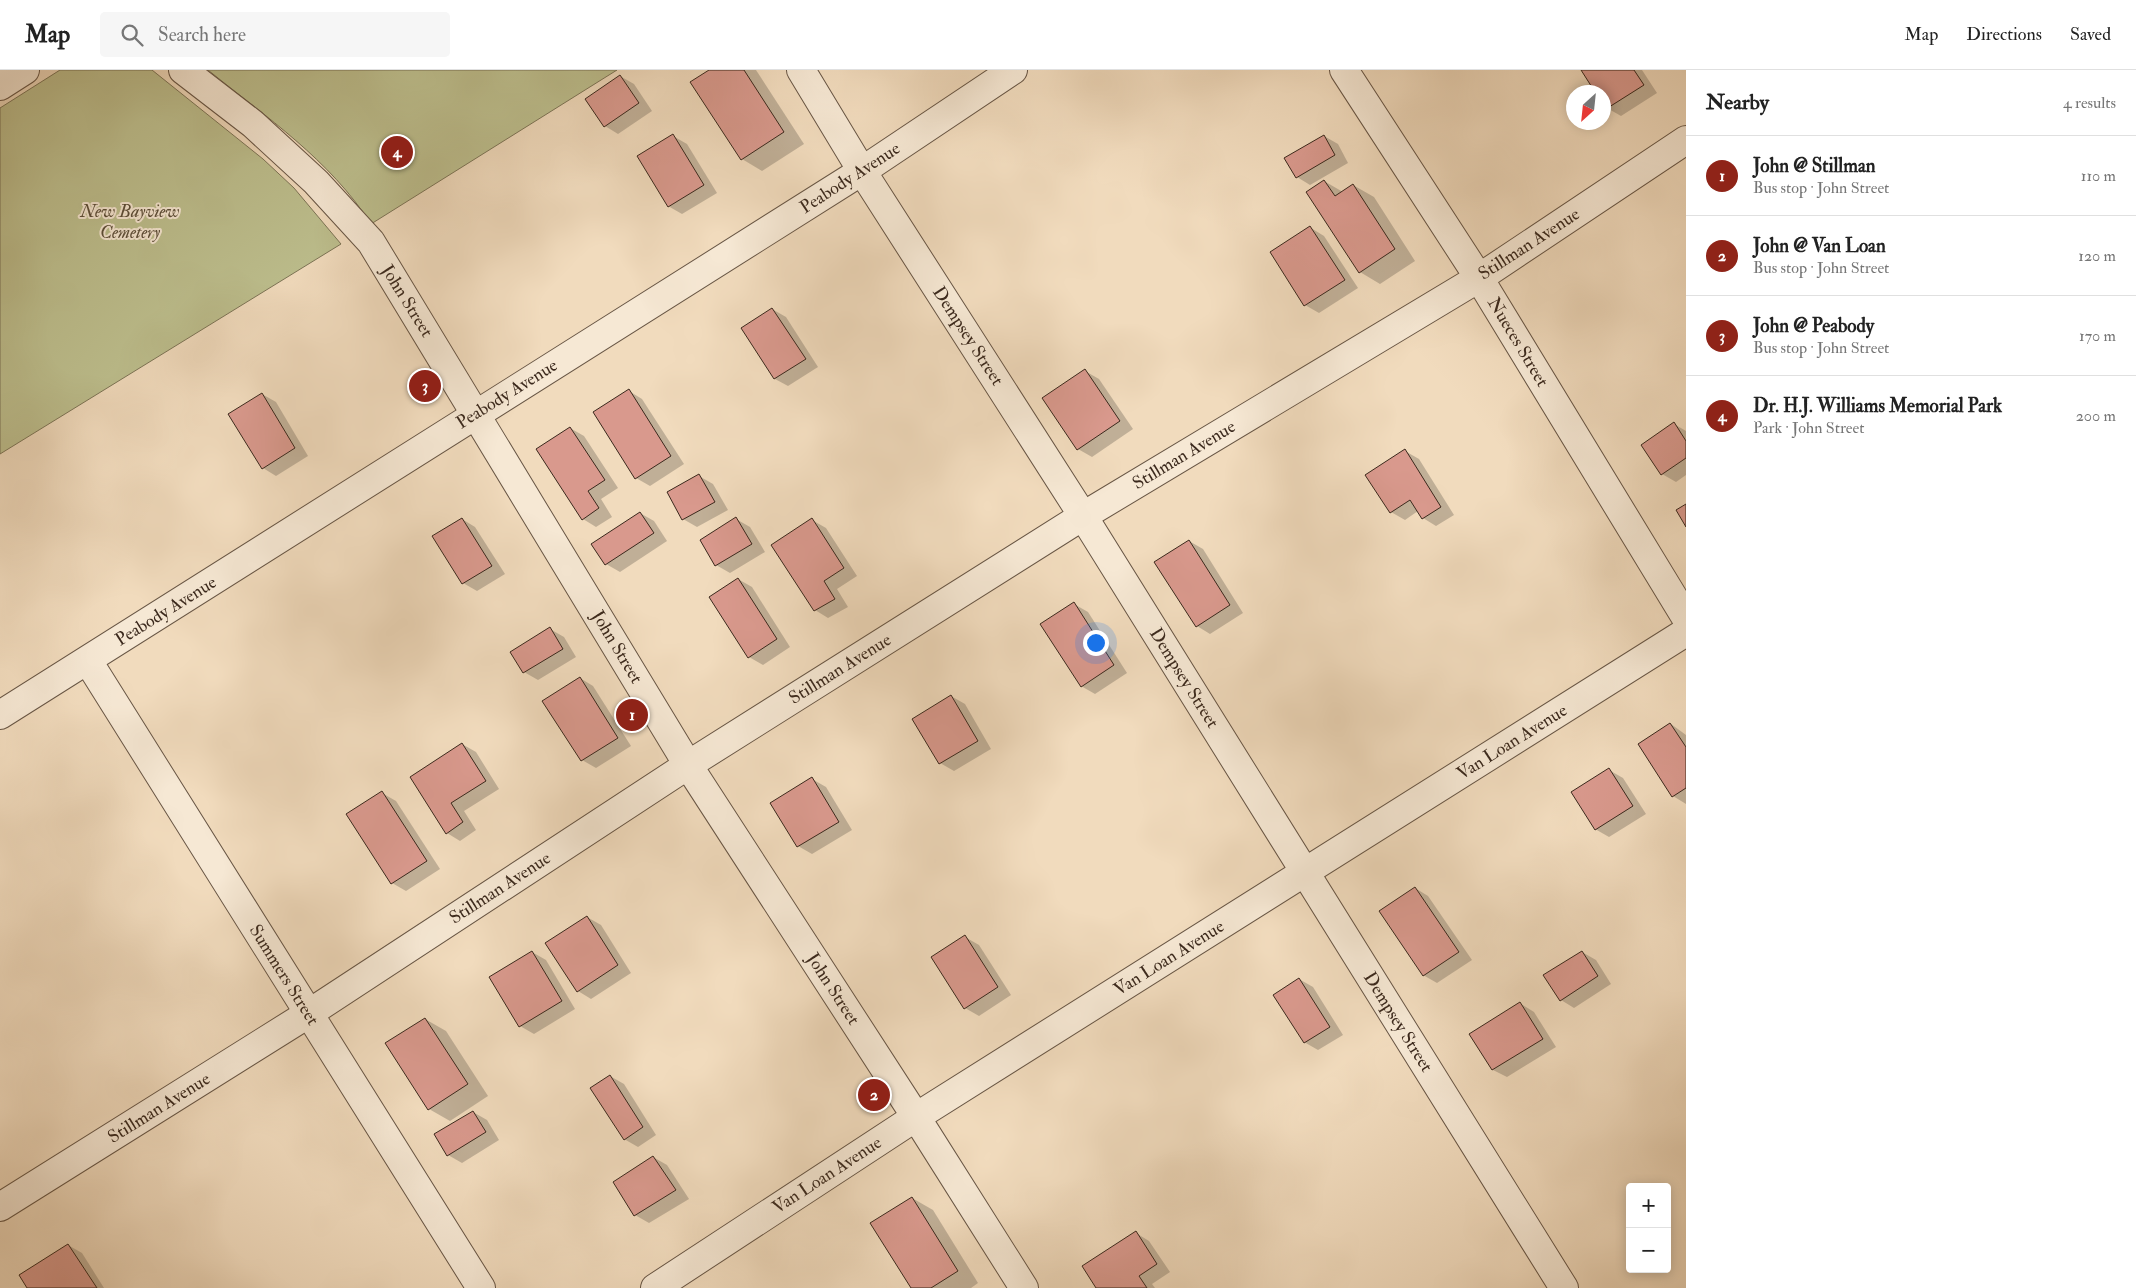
<!DOCTYPE html>
<meta charset="utf-8">
<style>
:root{--surface:#fff;--page:#f6f6f6;--text:#222;--muted:#767676;--line:#e0e0e0;--accent:#8f2418}
body{margin:0;font-family:"IM FELL Double Pica",serif;background:var(--page);color:var(--text)}
.controls{position:absolute;right:15px;bottom:15px;display:grid;overflow:hidden;border-radius:5px;box-shadow:0 2px 12px #0003}
.controls button{width:45px;height:45px;display:grid;place-items:center;padding:0;border:0;border-bottom:1px solid var(--line);background:var(--surface);color:var(--text);font:25px sans-serif}
.compass{position:absolute;left:1566px;top:15px;width:45px;height:45px;border-radius:50%;background:var(--surface);box-shadow:0 2px 12px #0003;rotate:207deg}
.you{position:absolute;left:1095px;top:572px;width:18px;height:18px;margin:-12px;border:4px solid #fff;border-radius:50%;background:#1a73e8;box-shadow:0 0 0 8px #1a73e833}
.badge{display:grid;place-items:center;width:32px;height:32px;border-radius:50%;background:var(--accent);color:#fff;font-size:16px;font-weight:700}
.pin{position:absolute;translate:-50% -50%;border:2px solid #fff;box-shadow:0 1px 5px #0006}
.list{margin:0;padding:0;list-style:none}
h2{display:flex;justify-content:space-between;align-items:center;height:65px;margin:0;padding:0 20px;font-size:21px}
h2 small{font-size:16px;font-weight:400;color:var(--muted)}
.list li{display:grid;grid-template-columns:32px 1fr auto;gap:15px;align-items:center;box-sizing:border-box;height:80px;padding:0 20px;border-top:1px solid var(--line)}
.list b{display:block;font-size:19px;white-space:nowrap}
.list p{margin:0;font-size:16px;white-space:nowrap;color:var(--muted)}
.list em{font-size:16px;font-style:normal;color:var(--muted)}
.icon{flex:none;width:28px;height:28px;fill:none;stroke:currentColor;stroke-width:2;stroke-linecap:round;stroke-linejoin:round}
.map{position:relative;flex:none;width:1686px;height:1218px;overflow:hidden}
header{display:flex;align-items:center;gap:30px;box-sizing:border-box;height:70px;padding:0 25px;background:var(--surface);border-bottom:1px solid var(--line)}
header strong{font-size:24px}
nav{display:flex;gap:28px;margin-inline-start:auto;font-size:18px}
.search{width:350px;height:45px;background:var(--page);display:flex;align-items:center;gap:12px;box-sizing:border-box;padding:0 18px;border-radius:5px;color:var(--muted);font-size:19px}
main{display:flex}
aside{flex:1;background:var(--surface)}
.map>svg:first-child{display:block}
</style>
<header>
<strong>Map</strong>
<div class="search"><svg class="icon" aria-label="search" viewBox="0 0 24 24"><circle cx="10" cy="10" r="6"/><path d="M15 15l6 6"/></svg>Search here</div>
<nav><a>Map</a><a>Directions</a><a>Saved</a></nav>
</header>
<main>
<div class="map">
<svg width="1686" height="1218" viewBox="0 0 1686 1218">
<rect width="100%" height="100%" fill="#f1dbbd"/>
<filter id="stains"><feTurbulence type="fractalNoise" baseFrequency=".004" numOctaves="4"/><feColorMatrix values="0 0 0 0 .2 0 0 0 0 .09 0 0 0 0 .02 0 0 0 .5 -.17"/></filter>
<radialGradient id="worn" r=".72"><stop offset=".6" stop-color="#630" stop-opacity="0"/><stop offset="1" stop-color="#630" stop-opacity=".3"/></radialGradient>
<g fill="#bdbf8e" stroke="#7c7456">
<polygon points="60,0 152,0 263,89 294,118 341,174 0,384 0,38"/>
<path d="M208,0H617L371,154C330,90 266,47 208,0Z"/>
</g>
<g fill="#0003">
<polygon points="711,0 756,0 804,74 762,101 742,89"/>
<polygon points="1582,0 1642,0 1657,23 1621,46 1607,38 1604,33 1604,22 1597,22"/>
<polygon points="620,6 634,14 652,41 618,64 605,56"/>
<polygon points="673,66 687,74 717,123 682,144 668,136"/>
<polygon points="1324,66 1338,74 1348,93 1310,115 1297,107"/>
<polygon points="1324,111 1343,122 1353,115 1374,127 1415,191 1380,214 1360,202"/>
<polygon points="1311,158 1324,166 1358,218 1319,243 1305,235"/>
<polygon points="772,239 786,247 818,297 788,316 775,309"/>
<polygon points="1085,301 1099,309 1133,359 1092,387 1078,379"/>
<polygon points="629,321 642,329 684,394 650,416 636,408"/>
<polygon points="262,324 276,332 308,386 276,406 263,398"/>
<polygon points="1674,354 1686,361 1686,405 1676,412 1662,404"/>
<polygon points="570,358 584,366 618,418 601,429 612,447 596,457 583,449"/>
<polygon points="1405,381 1419,389 1454,445 1436,456 1423,448 1418,441 1405,450 1391,442"/>
<polygon points="699,406 713,414 728,440 697,457 683,449"/>
<polygon points="640,443 654,451 667,471 620,502 606,494"/>
<polygon points="462,449 475,457 505,504 477,521 463,513 434,467"/>
<polygon points="736,449 750,457 765,482 730,503 716,495"/>
<polygon points="812,450 826,458 857,506 837,519 848,537 828,548 815,540"/>
<polygon points="1189,471 1203,479 1243,543 1210,564 1197,556"/>
<polygon points="738,509 752,517 790,577 763,595 749,587"/>
<polygon points="1074,534 1088,542 1127,603 1095,624 1081,616"/>
<polygon points="550,559 564,567 576,587 538,610 524,602"/>
<polygon points="580,608 593,616 631,676 596,698 582,690"/>
<polygon points="951,626 965,634 991,679 954,701 940,693"/>
<polygon points="1671,654 1686,665 1686,734 1673,726"/>
<polygon points="462,674 476,682 499,719 464,741 476,760 460,771 447,763 411,707"/>
<polygon points="1609,700 1623,708 1646,744 1609,767 1595,759"/>
<polygon points="812,709 826,717 852,760 812,784 798,776"/>
<polygon points="382,723 396,731 440,799 406,821 392,813 348,745"/>
<polygon points="1415,818 1428,826 1472,890 1437,913 1423,905"/>
<polygon points="587,847 601,855 631,903 591,929 578,921"/>
<polygon points="965,867 979,875 1011,925 979,946 965,938"/>
<polygon points="532,882 546,890 575,939 534,964 520,956 491,908"/>
<polygon points="1582,882 1596,890 1611,914 1574,938 1561,930"/>
<polygon points="1299,909 1313,917 1343,965 1318,980 1304,972"/>
<polygon points="1521,934 1534,942 1556,977 1507,1007 1493,1000 1471,965"/>
<polygon points="425,949 446,961 488,1026 450,1051 429,1039"/>
<polygon points="610,1006 624,1014 656,1065 638,1077 624,1069"/>
<polygon points="473,1042 487,1050 499,1070 462,1093 448,1085"/>
<polygon points="653,1087 667,1095 689,1129 649,1153 635,1145 614,1112"/>
<polygon points="912,1128 933,1140 978,1213 971,1218 912,1218 872,1153"/>
<polygon points="1136,1163 1149,1171 1170,1202 1152,1214 1155,1218 1097,1218 1084,1197"/>
<polygon points="68,1175 82,1183 104,1218 29,1218 21,1206"/>
</g>
<g fill="#d9998d" stroke="#3b291d">
<polygon points="709,0 744,0 784,62 741,90 690,12"/>
<polygon points="1581,0 1634,0 1644,15 1606,39 1604,35 1604,22 1595,22"/>
<polygon points="620,5 639,33 604,57 585,29"/>
<polygon points="673,64 704,115 668,137 637,86"/>
<polygon points="1324,65 1335,85 1296,108 1284,88"/>
<polygon points="1324,110 1335,126 1353,114 1395,179 1359,203 1306,122"/>
<polygon points="1310,156 1345,210 1304,236 1270,182"/>
<polygon points="772,238 806,289 774,309 741,258"/>
<polygon points="1085,299 1120,351 1077,380 1042,328"/>
<polygon points="629,319 671,386 635,409 593,342"/>
<polygon points="262,323 295,378 262,399 228,344"/>
<polygon points="1674,352 1686,371 1686,388 1661,405 1641,375"/>
<polygon points="570,357 605,410 588,421 599,438 582,450 536,379"/>
<polygon points="1405,379 1441,437 1422,449 1410,430 1390,443 1365,405"/>
<polygon points="699,404 715,432 682,450 667,422"/>
<polygon points="1686,434 1686,457 1676,440"/>
<polygon points="640,442 654,463 605,495 591,474"/>
<polygon points="736,447 752,474 715,496 700,470"/>
<polygon points="462,448 492,496 462,514 432,466"/>
<polygon points="812,448 844,498 824,511 835,529 814,541 771,475"/>
<polygon points="1189,470 1230,535 1196,557 1154,492"/>
<polygon points="738,508 777,569 748,588 709,527"/>
<polygon points="1074,532 1114,595 1081,617 1040,554"/>
<polygon points="550,557 563,579 523,603 510,582"/>
<polygon points="580,607 618,668 581,691 542,631"/>
<polygon points="951,625 978,671 939,694 912,649"/>
<polygon points="1670,653 1686,677 1686,718 1672,727 1638,674"/>
<polygon points="462,673 486,711 451,733 463,752 446,764 410,707"/>
<polygon points="1609,698 1633,736 1595,760 1571,722"/>
<polygon points="812,707 839,752 797,777 770,733"/>
<polygon points="382,721 427,791 391,814 346,744"/>
<polygon points="1415,817 1459,882 1423,906 1379,841"/>
<polygon points="587,846 618,895 577,922 545,873"/>
<polygon points="965,865 998,917 964,939 931,887"/>
<polygon points="532,881 562,931 519,957 489,907"/>
<polygon points="1582,881 1598,906 1560,931 1543,905"/>
<polygon points="1299,908 1330,957 1304,973 1273,925"/>
<polygon points="1520,932 1543,969 1492,1000 1469,964"/>
<polygon points="425,948 468,1014 428,1040 385,973"/>
<polygon points="610,1005 643,1057 624,1070 590,1018"/>
<polygon points="473,1041 486,1062 447,1086 434,1064"/>
<polygon points="653,1086 676,1120 634,1146 613,1112"/>
<polygon points="912,1127 958,1201 931,1218 911,1218 870,1153"/>
<polygon points="1136,1161 1157,1194 1139,1206 1147,1218 1096,1218 1082,1196"/>
<polygon points="68,1174 97,1218 27,1218 19,1205"/>
</g>
<g fill="none" stroke-linecap="round" stroke-linejoin="round">
<defs>
<g id="minor">
<polyline points="183,0 253,54 316,112 371,172 688,695 916,1047 1024,1218"/>
<polyline points="801,0 862,101 1083,446 1564,1218"/>
<polyline points="1344,0 1479,208 1686,548"/>
<polyline points="0,16 25,0"/>
<polyline points="88,591 481,1218"/>
<polyline points="0,645 862,101 1013,0"/>
<polyline points="0,1137 308,944 688,695 1083,446 1479,208 1686,70"/>
<polyline points="655,1218 916,1047 1686,562"/>
</g>
</defs>
<use href="#minor" stroke="#685645" stroke-width="30"/>
<use href="#minor" stroke="#f6e8d4" stroke-width="28"/>
</g>
<g text-anchor="middle" dominant-baseline="central" stroke-width="4" stroke-linejoin="round" paint-order="stroke">
<g font-size="18" fill="#3b291d" stroke="#f6e8d4">
<text transform="translate(850 108) rotate(-33)">Peabody Avenue</text>
<text transform="translate(1529 174) rotate(-33)">Stillman Avenue</text>
<text transform="translate(407 231) rotate(58)">John Street</text>
<text transform="translate(968 266) rotate(57)">Dempsey Street</text>
<text transform="translate(1518 272) rotate(59)">Nueces Street</text>
<text transform="translate(507 324) rotate(-32)">Peabody Avenue</text>
<text transform="translate(1184 385) rotate(-31)">Stillman Avenue</text>
<text transform="translate(166 541) rotate(-32)">Peabody Avenue</text>
<text transform="translate(617 577) rotate(59)">John Street</text>
<text transform="translate(840 599) rotate(-32)">Stillman Avenue</text>
<text transform="translate(1184 608) rotate(58)">Dempsey Street</text>
<text transform="translate(1512 672) rotate(-32)">Van Loan Avenue</text>
<text transform="translate(500 818) rotate(-33)">Stillman Avenue</text>
<text transform="translate(1169 888) rotate(-32)">Van Loan Avenue</text>
<text transform="translate(284 905) rotate(58)">Summers Street</text>
<text transform="translate(833 919) rotate(57)">John Street</text>
<text transform="translate(1398 952) rotate(58)">Dempsey Street</text>
<text transform="translate(159 1038) rotate(-32)">Stillman Avenue</text>
<text transform="translate(827 1105) rotate(-33)">Van Loan Avenue</text>
</g>
<g font-size="18" font-style="italic" fill="#5c4e39" stroke="#f6e8d4">
<text x="130" y="141">New Bayview<tspan x="130" dy="21">Cemetery</tspan></text>
</g>
</g>
<rect width="100%" height="100%" filter="url(#stains)"/>
<rect width="100%" height="100%" fill="url(#worn)"/>
</svg>
<div class="controls">
<button>+</button>
<button>−</button>
</div>
<svg class="compass" viewBox="-18 -18 36 36"><path d="M0-13l5 13h-10z" fill="#e53935"/><path d="M0 13l5-13h-10z" fill="#767676"/></svg>
<div class="you"></div>
<div class="pin badge" style="left:632px;top:645px">1</div>
<div class="pin badge" style="left:874px;top:1025px">2</div>
<div class="pin badge" style="left:425px;top:316px">3</div>
<div class="pin badge" style="left:397px;top:82px">4</div>
</div>
<aside>
<h2>Nearby<small>4 results</small></h2>
<ul class="list">
<li><span class="badge">1</span><div><b>John @ Stillman</b><p>Bus stop · John Street</p></div><em>110 m</em></li>
<li><span class="badge">2</span><div><b>John @ Van Loan</b><p>Bus stop · John Street</p></div><em>120 m</em></li>
<li><span class="badge">3</span><div><b>John @ Peabody</b><p>Bus stop · John Street</p></div><em>170 m</em></li>
<li><span class="badge">4</span><div><b>Dr. H.J. Williams Memorial Park</b><p>Park · John Street</p></div><em>200 m</em></li>
</ul>
</aside>
</main>
